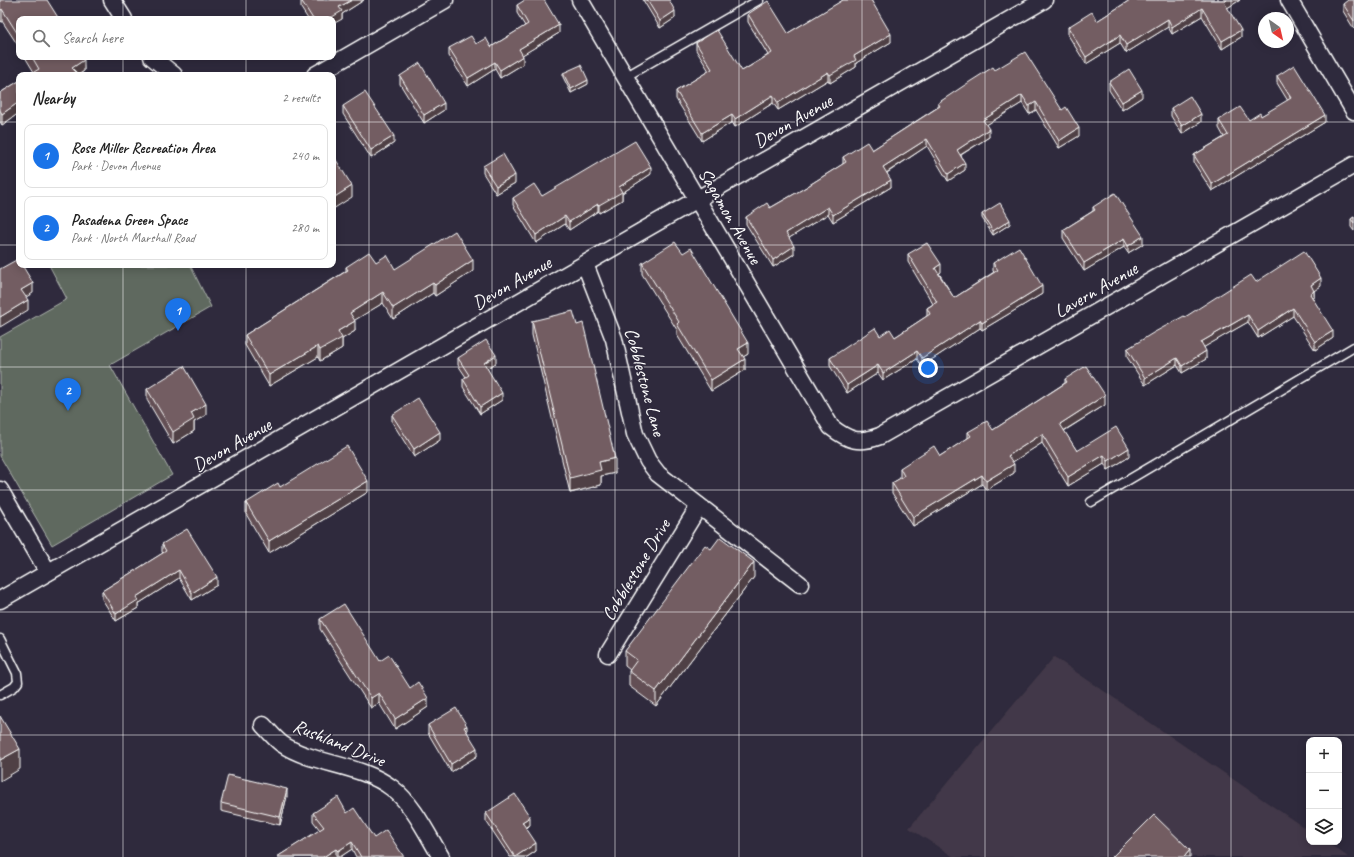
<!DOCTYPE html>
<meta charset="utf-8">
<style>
:root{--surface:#fff;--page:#f6f6f6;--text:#222;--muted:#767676;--line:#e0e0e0;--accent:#1a73e8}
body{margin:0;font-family:Caveat,sans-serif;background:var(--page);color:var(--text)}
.controls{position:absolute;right:12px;bottom:12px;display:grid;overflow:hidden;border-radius:8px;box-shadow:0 2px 10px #0003}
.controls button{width:36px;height:36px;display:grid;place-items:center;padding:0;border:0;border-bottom:1px solid var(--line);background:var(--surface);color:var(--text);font:20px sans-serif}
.compass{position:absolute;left:1258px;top:12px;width:36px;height:36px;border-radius:50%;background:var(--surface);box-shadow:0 2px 10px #0003;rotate:146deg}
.you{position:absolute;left:928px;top:368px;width:14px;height:14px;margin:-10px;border:3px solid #fff;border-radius:50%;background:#1a73e8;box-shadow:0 0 0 6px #1a73e833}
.badge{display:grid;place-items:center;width:26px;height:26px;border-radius:50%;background:var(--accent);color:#fff;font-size:13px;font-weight:700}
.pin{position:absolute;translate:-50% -33px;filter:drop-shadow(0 1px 2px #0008)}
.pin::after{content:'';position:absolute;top:21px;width:14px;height:12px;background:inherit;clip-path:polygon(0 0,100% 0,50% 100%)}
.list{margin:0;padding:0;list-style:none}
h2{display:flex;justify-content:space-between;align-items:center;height:52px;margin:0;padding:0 16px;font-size:17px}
h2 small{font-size:13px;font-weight:400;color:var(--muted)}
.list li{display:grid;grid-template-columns:26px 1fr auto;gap:12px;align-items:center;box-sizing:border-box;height:64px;margin:0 8px 8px;padding:0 8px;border:1px solid var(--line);border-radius:8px}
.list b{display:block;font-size:15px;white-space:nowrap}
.list p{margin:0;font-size:13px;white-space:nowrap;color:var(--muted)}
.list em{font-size:13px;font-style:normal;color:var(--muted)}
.icon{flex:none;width:22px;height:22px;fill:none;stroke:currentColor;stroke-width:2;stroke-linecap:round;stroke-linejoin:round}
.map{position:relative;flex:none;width:1354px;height:857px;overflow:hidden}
.search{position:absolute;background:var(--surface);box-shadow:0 2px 10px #0003;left:16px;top:16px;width:320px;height:44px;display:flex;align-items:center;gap:10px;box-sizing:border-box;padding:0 14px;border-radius:8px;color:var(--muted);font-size:15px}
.panel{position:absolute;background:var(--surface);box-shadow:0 2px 10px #0003;left:16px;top:72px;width:320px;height:196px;border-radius:8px}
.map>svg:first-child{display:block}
</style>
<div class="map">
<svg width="1354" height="857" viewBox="0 0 1354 857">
<rect width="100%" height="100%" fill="#2f2a3d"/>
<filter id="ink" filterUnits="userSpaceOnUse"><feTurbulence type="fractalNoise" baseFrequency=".025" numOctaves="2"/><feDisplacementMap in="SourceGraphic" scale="8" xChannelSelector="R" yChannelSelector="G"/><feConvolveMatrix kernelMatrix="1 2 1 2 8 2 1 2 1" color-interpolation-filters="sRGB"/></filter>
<g filter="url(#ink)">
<polygon fill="#433948" points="1054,657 1309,831 1309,842 1326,842 1348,857 954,857 909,828"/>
<polygon fill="#5e695e" stroke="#aeb4ae" points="49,265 190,265 211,307 110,365 172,475 52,545 0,456 0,337 67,299"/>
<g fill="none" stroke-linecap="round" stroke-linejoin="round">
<defs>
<g id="service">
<polyline points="625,77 759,0"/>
<polyline points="1091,502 1354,347"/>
<polyline points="0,639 17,673 18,682 14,687 0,695"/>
</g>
<g id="minor">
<polyline points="112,0 124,19"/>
<path d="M580,0L831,427C849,441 859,444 880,436L1354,165"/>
<polyline points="1289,0 1354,111"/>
<polyline points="152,57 174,75"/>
<polyline points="315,75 445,0"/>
<polyline points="585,264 614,339 635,434 648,461 658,474 800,584"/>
<polyline points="0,490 48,572"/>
<polyline points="0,600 1044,0"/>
<polyline points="608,654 699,506"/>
<path d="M263,725C269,731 275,739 282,744C313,765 359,763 392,788C414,805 427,834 441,857"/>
</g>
</defs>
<use href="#service" stroke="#fff" stroke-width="11"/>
<use href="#minor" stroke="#fff" stroke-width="19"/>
<use href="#service" stroke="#2f2a3d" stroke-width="8"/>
<use href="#minor" stroke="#2f2a3d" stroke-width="16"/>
</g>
<g fill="#635054" stroke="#fff">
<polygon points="0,0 19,19 19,47 2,21 0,22"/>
<polygon points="301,0 364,0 342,14 342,19 308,19 301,8"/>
<polygon points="643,0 669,0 675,18 660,28"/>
<polygon points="842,0 871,0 891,42 856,63 856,67 830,83 828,80 778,110 773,103 735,127 732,122 702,141 676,99 676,91 709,71 696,50 696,43 742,71 768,55 748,22 748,14 788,33 842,1"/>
<polygon points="1130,0 1240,0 1227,8 1241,37 1222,49 1202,16 1172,34 1168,27 1126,53 1120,43 1086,64 1068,35 1068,27 1097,21"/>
<polygon points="1354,0 1354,29 1343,11 1343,4"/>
<polygon points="517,5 559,33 522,55 523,64 500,78 495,69 468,86 449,56 449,48 476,44 491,47 525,26 517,13"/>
<polygon points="25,57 83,57 84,71 79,75 34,72"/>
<polygon points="995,70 1062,110 1079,136 1059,148 1036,110 1029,114 1022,103 986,125 989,137 961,155 965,170 948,181 927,146 887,173 891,187 833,222 828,214 789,238 794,254 773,267 746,224 746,217 770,208 803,189 843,164 843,157 872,150 938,107 938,103"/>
<polygon points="563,73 588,84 571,93 563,77"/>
<polygon points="400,76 444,110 424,123 400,84"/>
<polygon points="1277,76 1325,122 1212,191 1194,163 1194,155 1224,137 1219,128 1219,120 1249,120 1261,116 1288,101 1277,83"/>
<polygon points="19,81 19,113 2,125 0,122 0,93"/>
<polygon points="1109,82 1142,97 1122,110 1109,90"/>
<polygon points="343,106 394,143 371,158 343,114"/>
<polygon points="1171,108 1201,122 1182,134 1171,116"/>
<polygon points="483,166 515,183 496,194 483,173"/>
<polygon points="651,174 622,193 622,200 599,213 598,211 569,230 565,224 536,243 513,205 513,198 542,196"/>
<polygon points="1093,207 1143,244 1128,253 1124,247 1084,271 1063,238 1063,230 1093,211"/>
<polygon points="982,214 1010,224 993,235 982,218"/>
<polygon points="1354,217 1354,231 1351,227 1351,219"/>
<polygon points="908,254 941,272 939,273 954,298 994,272 993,271 993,263 1042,294 982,330 980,328 922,366 917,359 883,380 878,373 847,393 830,366 830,358 880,336 895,337 927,316 927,308 933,304 908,262"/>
<polygon points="376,262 395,269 473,271 435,296 433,293 393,319 383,303 354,320 355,331 342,339 342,348 320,361 318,357 269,386 245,345 245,335 346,271 346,267"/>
<polygon points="642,263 748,354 743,357 745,370 711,391 677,335 677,330 642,274"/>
<polygon points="1256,282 1321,286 1314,290 1314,298 1313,299 1333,338 1315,350 1293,316 1258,338 1248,322 1204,347 1206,359 1182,373 1177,365 1145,385 1127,357 1127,349 1185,317"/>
<polygon points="532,321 577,325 615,473 601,476 601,485 570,493 532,335"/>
<polygon points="458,358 496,363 487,368 502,400 480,414 463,387 463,379 466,377 458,365"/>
<polygon points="1065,379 1105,405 1064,431 1077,451 1129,457 1108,470 1104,464 1068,486 1042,443 1012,462 1014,473 986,490 982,484 913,526 892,493 892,483 901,478 900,477 900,468 940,456 968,438 968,432 993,430 1065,383"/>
<polygon points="147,389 206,415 194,422 194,431 173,444 147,400"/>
<polygon points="392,415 440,440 414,457 392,422"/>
<polygon points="280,487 368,492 269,553 246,514 246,503"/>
<polygon points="162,544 217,585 192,600 179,578 138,604 138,608 116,621 102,599 102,591 163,553 162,552"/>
<polygon points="711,549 754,577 656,706 629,686 629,671 630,670 625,666 625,651"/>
<polygon points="320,619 380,661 410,688 428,707 395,729 379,703 371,708 320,629"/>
<polygon points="428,725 467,732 477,756 451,772 428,733"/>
<polygon points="287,796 280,825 221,811 221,803"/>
<polygon points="313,813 347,813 374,838 404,857 356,857 352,849 340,857 337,857 336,856 335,857 277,857 320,830 313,821"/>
<polygon points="486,813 530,825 526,828 536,851 527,857 510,857 486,821"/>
</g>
<g fill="#504145" stroke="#fff">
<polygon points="352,0 364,0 342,14 342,19 333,24 333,19 329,19 339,7"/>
<polygon points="1227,0 1240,0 1224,10 1224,2"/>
<polygon points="1202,8 1202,16 1172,34 1172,27"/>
<polygon points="2,9 2,21 0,22 0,11"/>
<polygon points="675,11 675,18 660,28 660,21"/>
<polygon points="1168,19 1168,27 1126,53 1126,45"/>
<polygon points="559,25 559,33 519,57 519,49"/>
<polygon points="1241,30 1241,37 1222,49 1222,41"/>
<polygon points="891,34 891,42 856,63 856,67 830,83 830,75 854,56"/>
<polygon points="1120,35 1120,43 1086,64 1086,57"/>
<polygon points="523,56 523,64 500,78 500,70"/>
<polygon points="84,60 84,71 78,75 72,68"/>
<polygon points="495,62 495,69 468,86 468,78"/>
<polygon points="828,72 828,80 778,110 778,103"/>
<polygon points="588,80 588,84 571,93 571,89"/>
<polygon points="1142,90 1142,97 1122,110 1122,102"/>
<polygon points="773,95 773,103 735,127 735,119"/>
<polygon points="1022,95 1022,103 983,127 983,120"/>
<polygon points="19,102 19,113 2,125 2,114"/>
<polygon points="1036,102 1036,110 1029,114 1029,106"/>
<polygon points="444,103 444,110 424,123 424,115"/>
<polygon points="1201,114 1201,122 1182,134 1182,126"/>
<polygon points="732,115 732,122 702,141 702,133"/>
<polygon points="1325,115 1325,122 1212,191 1212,184"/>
<polygon points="1079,128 1079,136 1059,148 1059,141"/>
<polygon points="989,129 989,137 957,157 957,150"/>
<polygon points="394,136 394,143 371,158 371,150"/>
<polygon points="927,139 927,146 883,175 883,167"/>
<polygon points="965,163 965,170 948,181 948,174"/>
<polygon points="651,167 651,174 622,193 622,200 599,213 599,205 619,187"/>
<polygon points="515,175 515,183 496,194 496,186"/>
<polygon points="891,180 891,187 833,222 833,215"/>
<polygon points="352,186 352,197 333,209 333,198"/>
<polygon points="598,204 598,211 569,230 569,222"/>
<polygon points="828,207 828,214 786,240 786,233"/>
<polygon points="565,216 565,224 536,243 536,235"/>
<polygon points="1010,220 1010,224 993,235 993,231"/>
<polygon points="1143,236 1143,244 1128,253 1128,246"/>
<polygon points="1124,239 1124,247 1084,271 1084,263"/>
<polygon points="794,246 794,254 773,267 773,260"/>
<polygon points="473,260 473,271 435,296 435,285"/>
<polygon points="941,264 941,272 935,276 935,268"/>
<polygon points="1321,278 1321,286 1311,293 1311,285"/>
<polygon points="33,283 33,293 21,300 21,290"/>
<polygon points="433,283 433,293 393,319 393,308"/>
<polygon points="1042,286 1042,294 982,330 982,323"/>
<polygon points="1314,291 1314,298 1310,301 1310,294"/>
<polygon points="383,292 383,303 350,323 350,313"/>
<polygon points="28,300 28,310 0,327 0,317"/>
<polygon points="1293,308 1293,316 1258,338 1258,331"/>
<polygon points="1248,315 1248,322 1201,349 1201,342"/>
<polygon points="980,320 980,328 922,366 922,358"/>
<polygon points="355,321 355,331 342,339 342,348 320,361 320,350 338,331"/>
<polygon points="1333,331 1333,338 1315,350 1315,342"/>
<polygon points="748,343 748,354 738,360 738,349"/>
<polygon points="318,346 318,357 269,386 269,375"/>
<polygon points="917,351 917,359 883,380 883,373"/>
<polygon points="1206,351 1206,359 1182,373 1182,366"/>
<polygon points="496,355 496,363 484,370 484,363"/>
<polygon points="1177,358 1177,365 1145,385 1145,378"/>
<polygon points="745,359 745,370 711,391 711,380"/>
<polygon points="878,365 878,373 847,393 847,385"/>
<polygon points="502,393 502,400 480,414 480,407"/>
<polygon points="1105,395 1105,405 1060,433 1060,424"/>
<polygon points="206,404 206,415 194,422 194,431 173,444 173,432 191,413"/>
<polygon points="440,432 440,440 414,457 414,449"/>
<polygon points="1042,434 1042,443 1008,465 1008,456"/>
<polygon points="1129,448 1129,457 1108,470 1108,461"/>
<polygon points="1104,455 1104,464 1068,486 1068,477"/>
<polygon points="615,458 615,473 601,476 601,485 570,493 570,478 599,462"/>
<polygon points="1014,464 1014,473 986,490 986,481"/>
<polygon points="982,475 982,484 913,526 913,517"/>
<polygon points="368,481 368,492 269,553 269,541"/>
<polygon points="754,562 754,577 656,706 656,691"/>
<polygon points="179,570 179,578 138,604 138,608 116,621 116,614 136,597"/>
<polygon points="217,577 217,585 192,600 192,593"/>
<polygon points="379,693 379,703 371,708 371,698"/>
<polygon points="428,698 428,707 395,729 395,719"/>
<polygon points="467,726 467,733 464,727"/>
<polygon points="477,748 477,756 451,772 451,764"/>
<polygon points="20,749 20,769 0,781 0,760"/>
<polygon points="287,789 287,796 280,825 280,817"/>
<polygon points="530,817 530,825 522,830 522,822"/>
<polygon points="352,842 352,849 340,857 338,857 338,851"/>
<polygon points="536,843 536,851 527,857 515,857"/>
<polygon points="336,849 336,856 335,857 323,857"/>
<polygon points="1190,850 1190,857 1184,857"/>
</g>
<g fill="#735d62" stroke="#fff">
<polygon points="0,0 47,0 59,19 19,19 19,36 2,9 0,11"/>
<polygon points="301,0 352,0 339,7 342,11 329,19 313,19"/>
<polygon points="525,0 544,0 559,25 519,49 523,56 500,70 495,62 468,78 449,48 471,36 476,44 486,38 491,47 528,24 517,5"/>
<polygon points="647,0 669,0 675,11 660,21"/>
<polygon points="843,0 871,0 891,34 854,56 856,60 830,75 828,72 778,103 773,95 735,119 732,115 702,133 676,91 712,69 696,43 717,30 742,71 772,53 748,14 768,1 788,33"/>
<polygon points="1130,0 1227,0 1224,2 1241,30 1222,41 1202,8 1172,27 1168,19 1126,45 1120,35 1086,57 1068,27 1092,12 1097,21"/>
<polygon points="1348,0 1354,0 1354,21 1343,4"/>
<polygon points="1025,52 1062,110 1066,107 1079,128 1059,141 1036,102 1029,106 1022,95 983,120 989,129 957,150 965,163 948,174 927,139 883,167 891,180 833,215 828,207 786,233 794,246 773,260 746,217 767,203 770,208 803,189 846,162 843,157 867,142 872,150 940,106 938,103 971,81 993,67 995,70"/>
<polygon points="32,57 83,57 84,60 72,68 79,75 29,75 39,69"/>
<polygon points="420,63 444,103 424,115 400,76"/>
<polygon points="581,65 588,80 571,89 563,73"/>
<polygon points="1294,65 1325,115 1212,184 1194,155 1228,135 1219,120 1240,107 1249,120 1260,113 1261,116 1291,98 1277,76"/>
<polygon points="1129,69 1142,90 1122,102 1109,82"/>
<polygon points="19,81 19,102 2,114 0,110 0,93"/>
<polygon points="365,92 394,136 371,150 343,106"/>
<polygon points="1190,96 1201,114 1182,126 1171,108"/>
<polygon points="635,141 651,167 619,187 622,192 599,205 598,204 569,222 565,216 536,235 513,198 534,184 542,196"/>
<polygon points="503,154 515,175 496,186 483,166"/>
<polygon points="333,155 352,186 333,198"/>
<polygon points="1115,193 1143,236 1128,246 1124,239 1084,263 1063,230 1095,210 1093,207"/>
<polygon points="1000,203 1010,220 993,231 982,214"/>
<polygon points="1354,217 1354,223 1351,219"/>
<polygon points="455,231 473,260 435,285 433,283 393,308 383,292 350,313 355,321 338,331 342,338 320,350 318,346 269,375 245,335 348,270 346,267 369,252 376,262 387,255 395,269"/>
<polygon points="675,242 683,253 691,248 748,343 738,349 745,359 711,380 677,324 679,322 642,263"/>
<polygon points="927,243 941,264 935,268 954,298 998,270 993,263 1019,247 1042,286 982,323 980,320 922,358 917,351 883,373 878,365 847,385 830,358 875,328 880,336 890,329 895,337 930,314 927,308 937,302 908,254"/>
<polygon points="1304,251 1321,278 1311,285 1314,291 1310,294 1333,331 1315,342 1293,308 1258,331 1248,315 1201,342 1206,351 1182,366 1177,358 1145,378 1127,349 1153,333 1184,316 1185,317 1251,275 1256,282"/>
<polygon points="18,259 19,260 19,265 22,265 33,283 21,290 28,300 0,317 0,269"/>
<polygon points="573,311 577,325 583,323 615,458 599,462 601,470 570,478 532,321"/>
<polygon points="486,340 496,355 484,363 502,393 480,407 463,379 469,375 458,358"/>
<polygon points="184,366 206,404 191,413 194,419 173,432 147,389"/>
<polygon points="1086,366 1105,395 1060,424 1077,451 1116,427 1129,448 1108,461 1104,455 1068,477 1042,434 1008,456 1014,464 986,481 982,475 913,517 892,483 904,476 900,468 934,446 940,456 971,436 968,432 987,421 993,430 1067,382 1065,379"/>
<polygon points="418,398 440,432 414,449 392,415"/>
<polygon points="347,446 368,481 269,541 246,503 278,483 280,487"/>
<polygon points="187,529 217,577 192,593 179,570 136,597 138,600 116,614 102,591 166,551 162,544"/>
<polygon points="720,537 754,562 656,691 629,671 637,660 625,651 705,545 711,549"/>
<polygon points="344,604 380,661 389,655 410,688 418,682 428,698 395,719 379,693 371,698 320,619"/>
<polygon points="456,708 467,726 464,727 477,748 451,764 428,725"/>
<polygon points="0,716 20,749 0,760"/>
<polygon points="228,775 287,789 280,817 221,803"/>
<polygon points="515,794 530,817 522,822 536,843 515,857 486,813"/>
<polygon points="338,797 347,813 354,808 374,838 386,830 404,857 361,857 352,842 338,851 336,849 323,857 277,857 324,827 313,813"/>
<polygon points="1154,815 1190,850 1184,857 1112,857"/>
</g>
</g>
<path fill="none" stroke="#fff" stroke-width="1" stroke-opacity="0.55" d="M123,0V19M246,0V19M369,0V857M492,0V857M615,0V857M739,0V857M862,0V857M985,0V857M1108,0V857M1231,0V857M123,57V75M246,57V75M0,122H19M333,122H1354M0,245H19M333,245H1354M123,265V857M246,265V857M0,367H1354M0,490H1354M0,612H1354M0,735H1354"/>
<g text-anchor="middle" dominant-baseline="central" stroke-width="3" stroke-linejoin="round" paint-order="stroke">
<g font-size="19" fill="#fff" stroke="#2f2a3d">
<text transform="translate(793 121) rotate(-30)">Devon Avenue</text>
<text transform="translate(730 216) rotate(60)">Sagamon Avenue</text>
<text transform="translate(512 283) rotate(-30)">Devon Avenue</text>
<text transform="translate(1096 290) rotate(-30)">Lavern Avenue</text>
<text transform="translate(645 382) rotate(75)">Cobblestone Lane</text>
<text transform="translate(232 445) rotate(-30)">Devon Avenue</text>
<text transform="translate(636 570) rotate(-59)">Cobblestone Drive</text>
<text transform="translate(339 743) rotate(22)">Rushland Drive</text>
</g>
</g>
</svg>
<div class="controls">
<button>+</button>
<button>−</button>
<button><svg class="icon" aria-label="layers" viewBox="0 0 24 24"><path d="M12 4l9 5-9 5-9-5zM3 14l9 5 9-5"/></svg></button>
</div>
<svg class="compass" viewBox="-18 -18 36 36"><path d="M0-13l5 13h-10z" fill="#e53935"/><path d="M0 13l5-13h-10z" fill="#767676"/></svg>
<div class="you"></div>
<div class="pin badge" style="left:178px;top:331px">1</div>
<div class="pin badge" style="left:68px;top:411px">2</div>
<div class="search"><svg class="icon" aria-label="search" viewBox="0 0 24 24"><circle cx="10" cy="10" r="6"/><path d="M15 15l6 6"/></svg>Search here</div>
<section class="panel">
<h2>Nearby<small>2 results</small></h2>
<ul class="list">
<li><span class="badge">1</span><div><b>Rose Miller Recreation Area</b><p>Park · Devon Avenue</p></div><em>240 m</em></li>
<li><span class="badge">2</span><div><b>Pasadena Green Space</b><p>Park · North Marshall Road</p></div><em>280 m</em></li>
</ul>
</section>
</div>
